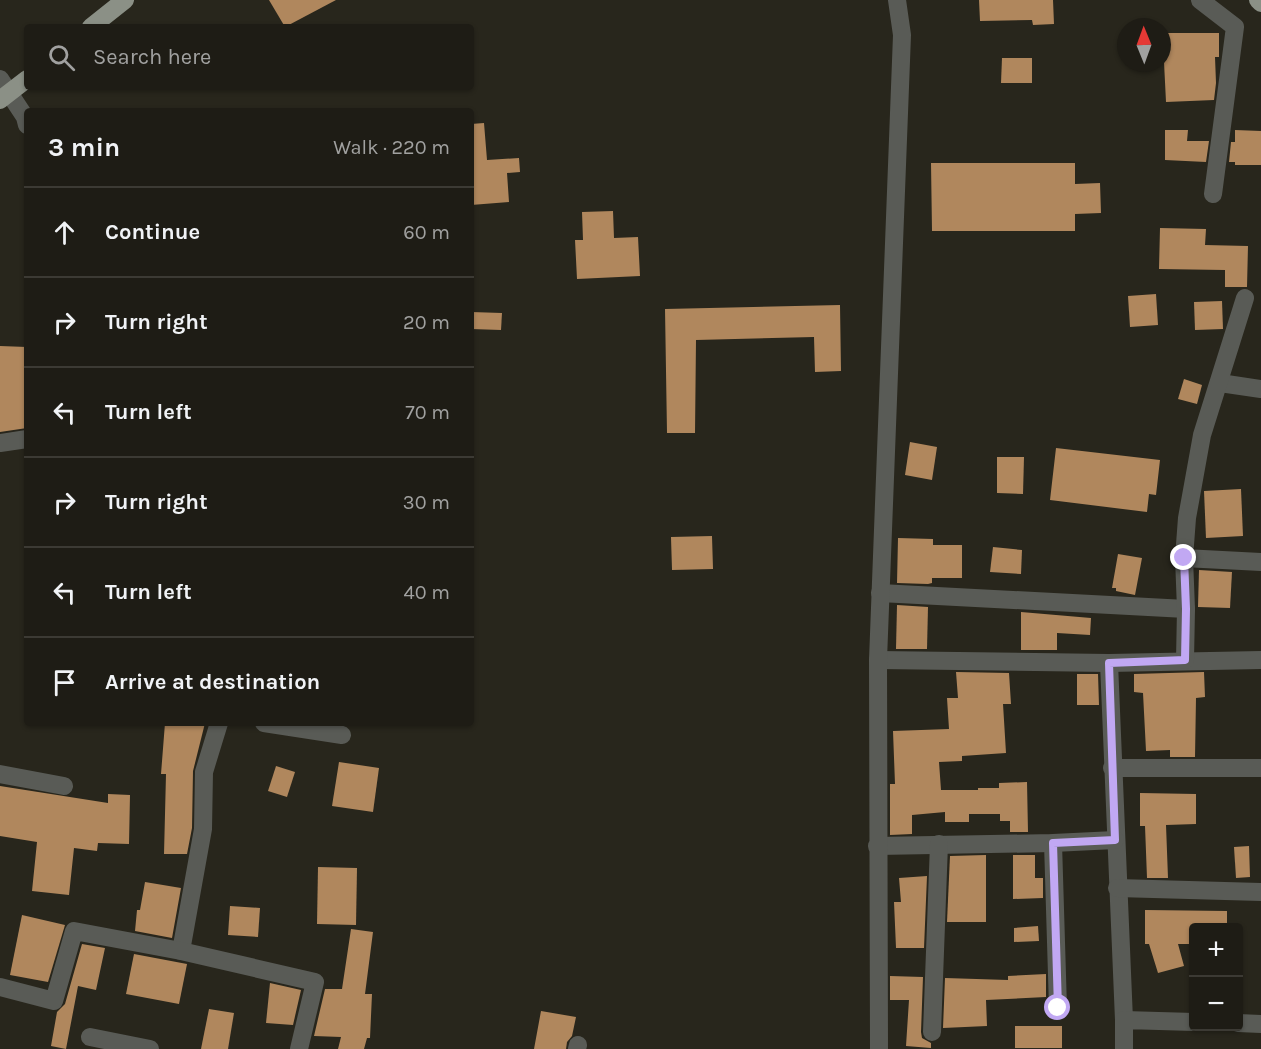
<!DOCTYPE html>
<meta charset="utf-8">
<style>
:root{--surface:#1e1c15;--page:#26251e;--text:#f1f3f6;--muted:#a1a1a0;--line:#3c3a34}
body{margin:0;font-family:Karla,sans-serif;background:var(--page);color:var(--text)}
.controls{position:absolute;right:18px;bottom:18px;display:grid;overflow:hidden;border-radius:6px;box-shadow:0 2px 4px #0004}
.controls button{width:54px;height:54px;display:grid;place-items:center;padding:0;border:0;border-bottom:2px solid var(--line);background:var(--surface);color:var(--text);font:30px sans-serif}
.compass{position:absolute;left:1117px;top:18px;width:54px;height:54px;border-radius:50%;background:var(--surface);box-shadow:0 2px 4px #0004;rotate:359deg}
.stop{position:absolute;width:18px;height:18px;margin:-14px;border:4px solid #c1a8f3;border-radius:50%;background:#fff}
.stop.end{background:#c1a8f3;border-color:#fff;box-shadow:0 2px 6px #0008}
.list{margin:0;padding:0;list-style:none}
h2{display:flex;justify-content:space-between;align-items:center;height:78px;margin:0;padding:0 24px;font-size:26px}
h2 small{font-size:20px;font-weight:400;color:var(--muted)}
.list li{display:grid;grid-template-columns:39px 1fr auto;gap:18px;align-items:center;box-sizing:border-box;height:90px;padding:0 24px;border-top:2px solid var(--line)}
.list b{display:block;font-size:22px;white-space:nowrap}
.list em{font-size:20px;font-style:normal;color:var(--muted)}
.icon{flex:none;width:33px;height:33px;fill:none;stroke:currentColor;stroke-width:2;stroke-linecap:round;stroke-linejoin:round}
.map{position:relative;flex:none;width:1261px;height:1049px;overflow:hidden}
.search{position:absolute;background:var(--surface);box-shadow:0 2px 4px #0004;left:24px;top:24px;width:450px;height:66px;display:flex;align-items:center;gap:15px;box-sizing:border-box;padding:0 21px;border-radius:6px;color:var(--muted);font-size:22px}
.panel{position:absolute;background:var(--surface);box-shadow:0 2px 4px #0004;left:24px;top:108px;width:450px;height:618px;border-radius:6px}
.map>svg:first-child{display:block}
</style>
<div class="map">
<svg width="1261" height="1049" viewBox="0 0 1261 1049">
<rect width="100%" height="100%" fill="#28261c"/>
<g fill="#b0875d">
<polygon points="269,0 336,0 285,27"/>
<polygon points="979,0 1053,0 1054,24 1033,25 1032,20 980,21"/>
<polygon points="1166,33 1219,33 1219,57 1215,57 1216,83 1214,100 1166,102 1164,62"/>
<polygon points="1002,58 1032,58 1032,83 1001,83"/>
<polygon points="484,123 487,160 519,158 520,172 507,173 509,202 471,205 471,124"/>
<polygon points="1165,130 1188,130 1187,141 1209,141 1206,162 1165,160"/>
<polygon points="1235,130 1261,131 1261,165 1235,165 1235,162 1229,162 1231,142 1235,142"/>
<polygon points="931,163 1075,163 1075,184 1100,183 1101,213 1075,214 1075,231 932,231"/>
<polygon points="613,211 614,238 638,237 640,276 577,279 575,240 583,240 582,212"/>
<polygon points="1160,228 1206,229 1205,245 1248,246 1247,287 1225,287 1225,270 1159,269"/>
<polygon points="1156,294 1158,325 1130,327 1128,296"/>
<polygon points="1222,301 1223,329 1195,330 1194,302"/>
<polygon points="840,305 841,371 815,372 814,337 696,340 695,433 667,433 665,309"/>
<polygon points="471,312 502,313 501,330 471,329"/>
<polygon points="0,346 27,347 27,428 0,432"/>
<polygon points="1184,379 1202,385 1197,404 1178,399"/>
<polygon points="910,442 937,447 932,480 905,475"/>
<polygon points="1056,448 1160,460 1156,495 1149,494 1147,512 1050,500"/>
<polygon points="997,457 1024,457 1023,494 997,493"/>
<polygon points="1241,489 1243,536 1206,538 1204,491"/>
<polygon points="712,536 713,569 672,570 671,537"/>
<polygon points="898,538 933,539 933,545 962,545 962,578 932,578 932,583 928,584 897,583"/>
<polygon points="993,547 1022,550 1021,574 990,572"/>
<polygon points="1118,554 1142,558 1135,595 1116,591 1116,588 1112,588"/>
<polygon points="1199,570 1232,572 1230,608 1198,607"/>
<polygon points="897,605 928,607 927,649 896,649"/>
<polygon points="1021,612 1091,618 1090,635 1057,633 1057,650 1021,650"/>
<polygon points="956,672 1009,673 1011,704 1003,704 1006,753 962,756 962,761 939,762 941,790 978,790 978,788 999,788 999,783 1027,782 1028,832 1010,832 1010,821 1000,821 1000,814 969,814 969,822 945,822 945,812 912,815 912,834 890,835 890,784 895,784 893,731 949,729 947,698 958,698"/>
<polygon points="1204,672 1205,697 1196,698 1195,757 1170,757 1170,750 1146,751 1143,693 1134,692 1134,674"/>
<polygon points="1077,674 1098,674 1099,705 1077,705"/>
<polygon points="165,723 205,723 193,771 192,828 187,854 164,854 166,774 161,774"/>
<polygon points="339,762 379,768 373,812 332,806"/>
<polygon points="276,766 295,772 287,797 268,791"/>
<polygon points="0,786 108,803 108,794 130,795 129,844 98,843 97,851 74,848 69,895 32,891 37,842 0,836"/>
<polygon points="1140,793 1196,794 1196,824 1166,825 1168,878 1147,878 1145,826 1140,826"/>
<polygon points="1249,846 1250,877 1236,878 1234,847"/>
<polygon points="986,855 986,922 947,922 950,856"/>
<polygon points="1013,855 1035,855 1035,878 1043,878 1043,898 1013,899"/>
<polygon points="318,867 357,868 356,925 317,924"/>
<polygon points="927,876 924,948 896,948 894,902 901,902 899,878"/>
<polygon points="145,882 181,888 172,938 135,931 137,910 140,910"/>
<polygon points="230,906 260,908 258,937 228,935"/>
<polygon points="1145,910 1227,911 1227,927 1192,928 1192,944 1178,944 1184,966 1158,973 1149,944 1145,944"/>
<polygon points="22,915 65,925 48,982 10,975"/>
<polygon points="1038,926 1039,941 1014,942 1014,928"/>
<polygon points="351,929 373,932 365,994 372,994 370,1038 367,1038 364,1049 338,1049 341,1037 314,1036 325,989 342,989"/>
<polygon points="82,944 105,948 96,990 78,986 66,1049 51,1046 57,1012 65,1004"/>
<polygon points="134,954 187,964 179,1004 126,994"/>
<polygon points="1046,974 1046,997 986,1000 987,1026 943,1028 945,978 1008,980 1008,976"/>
<polygon points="890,976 923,977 921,1032 922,1038 931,1043 931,1048 906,1046 909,1000 890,1000"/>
<polygon points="270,983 301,990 293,1025 266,1023"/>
<polygon points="209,1009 234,1013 228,1049 201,1049"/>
<polygon points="541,1011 576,1017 572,1036 567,1042 566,1049 534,1049"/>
<rect x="1015" y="1026" width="47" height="22"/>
</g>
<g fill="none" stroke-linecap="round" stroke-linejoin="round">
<g stroke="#595b56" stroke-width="18">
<polyline points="1200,0 1235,27 1213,194"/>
<polyline points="0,79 25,117 27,125"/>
<polyline points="1220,383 1261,389"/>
<polyline points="0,443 27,439"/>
<polyline points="1184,558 1261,562"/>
<polyline points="880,593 1186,609"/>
<polyline points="878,660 1109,663 1261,660"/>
<polyline points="1185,660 1186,609 1184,558 1187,518 1202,435 1245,298"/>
<polyline points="1109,663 1124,1020"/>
<polyline points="264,723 342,735"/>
<polyline points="1112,768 1261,768"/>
<polyline points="0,774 64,786"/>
<polyline points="1053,843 1058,1008"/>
<polyline points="877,846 1053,843 1115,840"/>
<polyline points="1117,888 1261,892"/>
<polyline points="181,951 203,829 204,772 219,723"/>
<polyline points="0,987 54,1001 74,931 181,951 315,982 299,1049"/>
<polyline points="1238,1023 1261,1024"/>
<polyline points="932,1032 939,844"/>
<polyline points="90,1037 150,1049"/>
<polyline points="577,1049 578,1045"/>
<polyline points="879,1049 878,660 902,35 897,0"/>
<polyline points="1124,1049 1124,1020 1194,1022"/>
</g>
<g stroke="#8b9086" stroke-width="18">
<polyline points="1258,0 1261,3"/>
<polyline points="91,27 125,0"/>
<polyline points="0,100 27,79"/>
</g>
</g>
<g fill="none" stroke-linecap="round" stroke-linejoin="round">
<polyline stroke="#c1a8f3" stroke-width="8" points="1058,1008 1053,843 1115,840 1109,663 1185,660 1186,609 1184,558"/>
</g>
</svg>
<div class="controls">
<button>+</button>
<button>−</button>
</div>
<svg class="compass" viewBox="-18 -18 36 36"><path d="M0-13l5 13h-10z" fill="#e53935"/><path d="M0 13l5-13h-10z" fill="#a1a1a0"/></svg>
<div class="stop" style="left:1058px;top:1008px"></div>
<div class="stop end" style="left:1184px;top:558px"></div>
<div class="search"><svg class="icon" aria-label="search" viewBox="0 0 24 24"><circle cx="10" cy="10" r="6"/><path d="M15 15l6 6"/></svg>Search here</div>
<section class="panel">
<h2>3 min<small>Walk · 220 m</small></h2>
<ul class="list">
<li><svg class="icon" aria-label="ahead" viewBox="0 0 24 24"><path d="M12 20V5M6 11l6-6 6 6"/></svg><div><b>Continue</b></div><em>60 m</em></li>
<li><svg class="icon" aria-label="right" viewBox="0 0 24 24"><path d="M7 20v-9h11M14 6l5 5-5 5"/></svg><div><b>Turn right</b></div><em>20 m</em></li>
<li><svg class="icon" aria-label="left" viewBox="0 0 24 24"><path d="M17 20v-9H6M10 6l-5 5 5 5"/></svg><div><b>Turn left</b></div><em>70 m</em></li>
<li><svg class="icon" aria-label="right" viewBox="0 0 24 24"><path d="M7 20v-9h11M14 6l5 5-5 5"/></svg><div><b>Turn right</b></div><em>30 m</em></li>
<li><svg class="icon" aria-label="left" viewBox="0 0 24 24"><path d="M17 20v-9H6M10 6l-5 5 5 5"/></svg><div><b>Turn left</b></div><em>40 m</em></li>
<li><svg class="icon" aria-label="arrive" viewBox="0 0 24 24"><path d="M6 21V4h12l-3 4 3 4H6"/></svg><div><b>Arrive at destination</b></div></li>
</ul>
</section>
</div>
